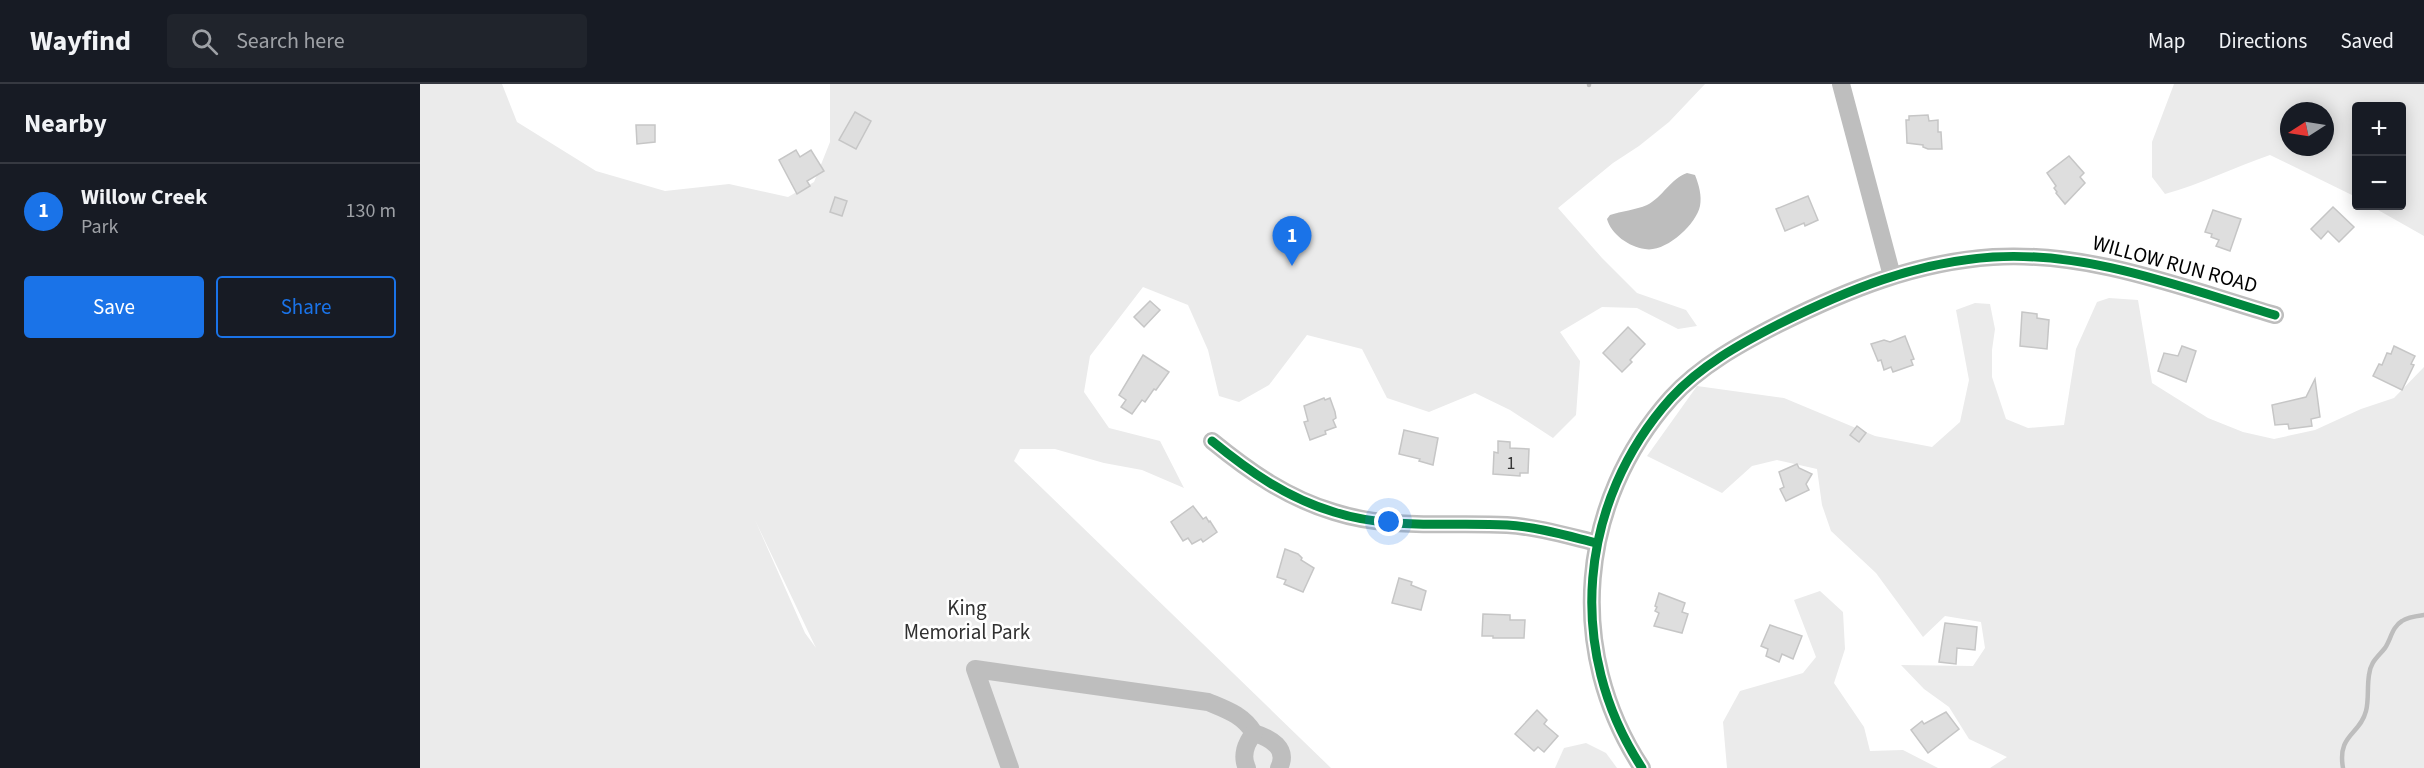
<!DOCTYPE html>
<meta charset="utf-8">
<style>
:root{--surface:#171b24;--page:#20242c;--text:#f1f3f6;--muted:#9ea1a6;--line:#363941;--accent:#1a73e8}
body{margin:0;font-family:"Source Sans 3",sans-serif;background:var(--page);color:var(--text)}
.controls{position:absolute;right:18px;top:18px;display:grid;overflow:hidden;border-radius:6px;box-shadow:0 3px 15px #0003}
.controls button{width:54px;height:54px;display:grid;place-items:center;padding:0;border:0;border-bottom:2px solid var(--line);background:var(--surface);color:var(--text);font:30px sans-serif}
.compass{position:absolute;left:1860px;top:18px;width:54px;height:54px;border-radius:50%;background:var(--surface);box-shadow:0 3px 15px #0003;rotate:258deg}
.you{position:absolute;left:969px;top:438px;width:21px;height:21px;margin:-15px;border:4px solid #fff;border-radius:50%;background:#1a73e8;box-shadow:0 0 0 9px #1a73e833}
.badge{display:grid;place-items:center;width:39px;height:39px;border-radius:50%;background:var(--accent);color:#fff;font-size:20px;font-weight:700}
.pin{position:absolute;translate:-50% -50px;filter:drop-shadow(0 2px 3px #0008)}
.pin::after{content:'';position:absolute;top:32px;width:21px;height:18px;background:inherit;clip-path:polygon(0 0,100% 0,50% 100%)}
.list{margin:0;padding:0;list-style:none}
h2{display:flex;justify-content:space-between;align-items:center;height:78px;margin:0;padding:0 24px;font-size:26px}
h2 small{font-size:20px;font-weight:400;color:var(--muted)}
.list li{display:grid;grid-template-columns:39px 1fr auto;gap:18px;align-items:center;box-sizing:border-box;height:96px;padding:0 24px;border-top:2px solid var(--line)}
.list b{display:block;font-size:22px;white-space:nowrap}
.list p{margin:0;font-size:20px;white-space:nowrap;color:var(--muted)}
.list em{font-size:20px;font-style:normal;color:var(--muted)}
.actions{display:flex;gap:12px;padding:18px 24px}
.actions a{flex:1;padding:14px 0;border:2px solid var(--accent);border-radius:6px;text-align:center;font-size:21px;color:var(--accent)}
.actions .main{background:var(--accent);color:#fff}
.icon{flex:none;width:33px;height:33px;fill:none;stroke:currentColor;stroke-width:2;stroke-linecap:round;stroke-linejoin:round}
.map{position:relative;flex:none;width:2004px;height:684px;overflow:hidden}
header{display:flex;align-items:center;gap:36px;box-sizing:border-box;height:84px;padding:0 30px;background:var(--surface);border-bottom:2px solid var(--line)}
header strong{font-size:28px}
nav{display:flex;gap:33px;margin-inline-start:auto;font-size:21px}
.search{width:420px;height:54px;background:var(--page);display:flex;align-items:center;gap:15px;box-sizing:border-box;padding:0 21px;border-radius:6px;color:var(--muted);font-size:22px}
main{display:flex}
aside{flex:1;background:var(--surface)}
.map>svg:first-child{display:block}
</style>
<header>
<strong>Wayfind</strong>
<div class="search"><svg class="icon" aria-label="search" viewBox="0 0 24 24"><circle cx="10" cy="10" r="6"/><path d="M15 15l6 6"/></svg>Search here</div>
<nav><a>Map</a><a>Directions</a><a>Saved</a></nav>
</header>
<main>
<aside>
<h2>Nearby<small></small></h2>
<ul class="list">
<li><span class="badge">1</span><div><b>Willow Creek</b><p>Park</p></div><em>130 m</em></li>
</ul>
<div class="actions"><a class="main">Save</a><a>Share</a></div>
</aside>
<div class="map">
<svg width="2004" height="684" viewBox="0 0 2004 684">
<rect width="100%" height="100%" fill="#fff"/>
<g fill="#ebebeb" fill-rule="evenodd">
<path d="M0,0H82L97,38L176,87L245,107L309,100L368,113L394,98L410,58V0H1285L1249,38L1219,62L1193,79L1138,124L1182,174L1217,209L1266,226L1277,242L1258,245L1217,224L1182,223L1140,248L1160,277L1156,331L1133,354L1090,326L1055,309L1009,328L967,314L942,265L887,251L849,301L819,318L799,312L788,266L768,221L723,203L670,272L664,308L689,344L740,357L764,404L722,386L684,379L635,365H600L594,377L911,684H0ZM335,436L396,564L385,549Z"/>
<path d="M1754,0H2004V152L1951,122H1982V22H1936V113L1850,71C1815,83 1781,100 1745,110L1732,93V58ZM1869,27H1905V63H1869Z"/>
<polygon points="1689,214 1718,216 1732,299 1788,334 1823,348 1854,355 1895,346 1941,325 1974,314 2004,283 2004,684 1570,684 1587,673 1549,655 1529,623 1504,605 1481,581 1553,582 1565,564 1561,538 1525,532 1503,553 1456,489 1411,447 1402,421 1397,385 1357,376 1332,382 1302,409 1227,372 1277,302 1364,314 1455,352 1512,363 1540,338 1549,296 1536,226 1555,219 1570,220 1575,245 1572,266 1572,293 1586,335 1608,344 1644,341 1656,265 1677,218"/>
<polygon points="1400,507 1423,528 1425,565 1414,599 1444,643 1450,667 1483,666 1518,684 1307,684 1303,638 1320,607 1383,589 1396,573 1374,516"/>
<polygon points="1166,659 1186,669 1197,684 1135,684 1144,664"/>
</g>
<path fill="#bdbdbd" d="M1267,89L1275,91C1279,101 1282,112 1280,122C1276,141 1245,169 1225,165C1209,163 1191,150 1187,135L1190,131C1201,127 1216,126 1227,121C1243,113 1250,95 1267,89Z"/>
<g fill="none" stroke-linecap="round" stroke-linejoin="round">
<g stroke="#bdbdbd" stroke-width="4.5">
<polyline points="1169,0 1169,1"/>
<path d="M1923,684C1917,650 1940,651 1946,627C1949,616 1947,602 1949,591C1950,578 1958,573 1965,564C1971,555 1972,543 1982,537C1988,533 1997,532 2004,531"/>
</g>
</g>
<g fill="#dedede" stroke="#c6c6c6" stroke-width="1.5">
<polygon points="435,28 451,37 436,65 419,56"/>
<polygon points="1508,31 1509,37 1518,36 1518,48 1521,48 1522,65 1508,65 1503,63 1503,61 1487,59 1486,36 1489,36 1489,32"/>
<polygon points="216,41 235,41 235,58 217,60"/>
<polygon points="376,66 380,73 391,66 404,87 387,97 390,102 377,110 359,76"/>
<polygon points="1649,72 1664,89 1660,93 1665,99 1645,120 1636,109 1637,108 1634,104 1636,102 1627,89"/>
<polygon points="1388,112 1398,136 1385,142 1384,139 1365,147 1356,125"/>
<polygon points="415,113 427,117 422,132 410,128"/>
<polygon points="1913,123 1934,143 1919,158 1908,147 1901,155 1891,145"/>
<polygon points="1793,126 1821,135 1810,167 1796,162 1799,156 1791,153 1792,150 1785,148"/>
<polygon points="730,217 740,226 724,243 714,233"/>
<polygon points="1602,228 1617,230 1617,234 1629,236 1627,265 1600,262"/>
<polygon points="1208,243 1225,260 1210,276 1212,278 1202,288 1183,269"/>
<polygon points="1485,252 1494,275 1491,276 1493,281 1473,288 1471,283 1464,286 1461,276 1458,277 1451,260 1464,256 1470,258"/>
<polygon points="1762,262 1776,267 1766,298 1738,287 1744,269 1758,272"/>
<polygon points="1974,262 1995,272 1991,280 1994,281 1982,306 1953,292 1959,280 1962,281 1967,269 1971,270"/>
<polygon points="723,271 749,288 736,306 734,305 725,318 722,316 712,330 701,323 706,316 699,311"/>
<polygon points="1895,295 1900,333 1891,335 1892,342 1869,345 1868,340 1855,341 1852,321 1886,313"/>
<polygon points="904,314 905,316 910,314 915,328 916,334 913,336 916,343 905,347 906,350 890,356 884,338 888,337 884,322"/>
<polygon points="1437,342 1446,349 1439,358 1430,351"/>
<polygon points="984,346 1018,354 1013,381 999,377 1000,375 979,370"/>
<polygon points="1078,357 1090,358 1090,364 1109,365 1108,389 1100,389 1100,392 1073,390 1074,368 1078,369"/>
<polygon points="1377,380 1379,384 1392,390 1386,400 1389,406 1366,417 1360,405 1364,403 1359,388"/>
<polygon points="773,422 783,435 786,433 789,438 790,437 797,448 783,458 781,455 772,460 768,454 763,457 751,438"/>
<polygon points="865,465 878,470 882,474 881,476 894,484 883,508 864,500 866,496 857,493"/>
<polygon points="979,494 992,498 991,501 1006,507 1001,526 972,519"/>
<polygon points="1239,509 1265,519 1262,528 1268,530 1262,549 1234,542 1239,529 1235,527 1237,523 1235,522"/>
<polygon points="1063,530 1090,531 1090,536 1105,536 1104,554 1073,554 1073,552 1062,552"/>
<polygon points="1525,539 1557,543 1555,566 1537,564 1536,580 1519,578"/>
<polygon points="1350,541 1382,552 1373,575 1362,570 1359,578 1346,572 1348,565 1341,562"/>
<polygon points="1117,626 1127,636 1124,640 1138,652 1124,668 1118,663 1114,667 1095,650"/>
<polygon points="1526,628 1539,645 1508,669 1491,646 1502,637 1504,640"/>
</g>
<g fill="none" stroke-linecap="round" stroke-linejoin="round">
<g stroke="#bebebe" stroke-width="18">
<polyline points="1421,0 1472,192"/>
<path d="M792,357C830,388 867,414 914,428C970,446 1030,438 1087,441C1118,443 1148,452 1177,459"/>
<path d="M590,684L555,585L788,618C807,626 823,631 834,649C850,654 869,664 859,684"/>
<path d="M827,684C821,672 826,659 834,649"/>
<path d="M1222,684C1145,567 1158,418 1251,314C1280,282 1320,260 1359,240C1427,206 1496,178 1573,173C1670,167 1763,204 1855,231"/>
</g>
<defs>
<g id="cycleway">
<path d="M792,357C830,388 867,414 914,428C970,446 1030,438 1087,441C1118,443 1148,452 1177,459"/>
<path d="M1222,684C1145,567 1158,418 1251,314C1280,282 1320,260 1359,240C1427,206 1496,178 1573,173C1670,167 1763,204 1855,231"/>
</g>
</defs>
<use href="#cycleway" stroke="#fff" stroke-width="13"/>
<use href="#cycleway" stroke="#00873e" stroke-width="9"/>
</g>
<g text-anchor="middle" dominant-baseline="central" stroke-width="5" stroke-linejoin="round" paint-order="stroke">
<g font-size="18" fill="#383838">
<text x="1091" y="379">1</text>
</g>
<g font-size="21" fill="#000" stroke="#fff">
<text transform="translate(1755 180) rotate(15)">WILLOW RUN ROAD</text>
</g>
<g font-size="21" fill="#313131" stroke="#fff">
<text x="547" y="524">King<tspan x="547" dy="24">Memorial Park</tspan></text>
</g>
</g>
</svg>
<div class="controls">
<button>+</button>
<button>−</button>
</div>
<svg class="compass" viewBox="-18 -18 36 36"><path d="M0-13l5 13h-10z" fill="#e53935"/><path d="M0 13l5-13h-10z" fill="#9ea1a6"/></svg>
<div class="you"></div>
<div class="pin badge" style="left:872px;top:182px">1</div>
</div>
</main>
